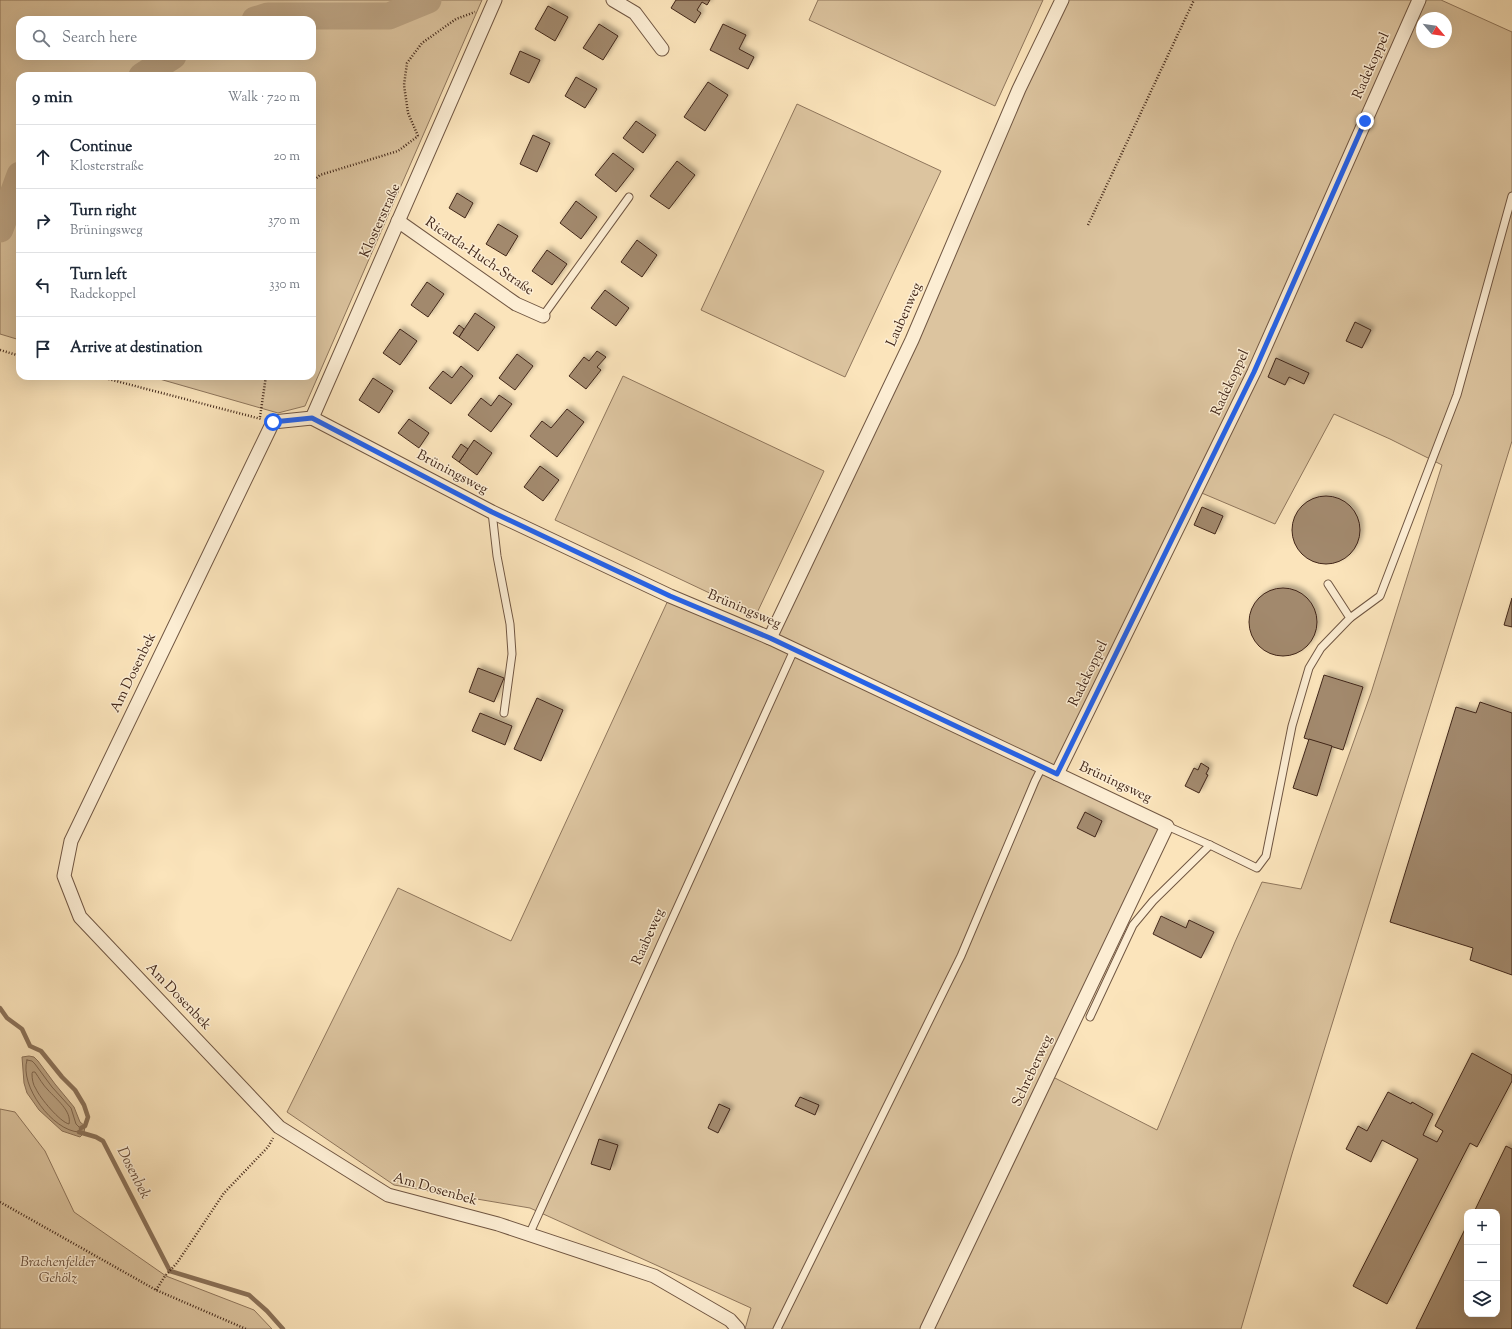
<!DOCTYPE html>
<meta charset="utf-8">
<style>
:root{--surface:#fff;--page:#f2f2f3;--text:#1f2937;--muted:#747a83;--line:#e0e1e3}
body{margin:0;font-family:"Sorts Mill Goudy",serif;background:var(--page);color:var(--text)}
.controls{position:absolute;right:12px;bottom:12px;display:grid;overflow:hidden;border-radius:8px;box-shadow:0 4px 16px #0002}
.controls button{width:36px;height:36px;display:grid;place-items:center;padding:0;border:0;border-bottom:1px solid var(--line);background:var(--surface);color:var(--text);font:20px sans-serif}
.compass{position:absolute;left:1416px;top:12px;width:36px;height:36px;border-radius:50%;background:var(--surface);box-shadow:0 4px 16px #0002;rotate:119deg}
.stop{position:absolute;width:12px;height:12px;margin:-9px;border:3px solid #2563eb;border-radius:50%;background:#fff}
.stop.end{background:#2563eb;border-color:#fff;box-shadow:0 1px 4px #0008}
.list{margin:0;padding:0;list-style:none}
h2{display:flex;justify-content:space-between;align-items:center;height:52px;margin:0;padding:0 16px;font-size:17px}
h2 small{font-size:13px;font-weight:400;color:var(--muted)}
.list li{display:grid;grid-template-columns:26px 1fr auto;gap:12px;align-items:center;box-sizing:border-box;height:64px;padding:0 16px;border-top:1px solid var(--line)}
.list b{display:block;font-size:15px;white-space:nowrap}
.list p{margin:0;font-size:13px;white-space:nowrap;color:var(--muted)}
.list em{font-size:13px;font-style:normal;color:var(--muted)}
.icon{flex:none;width:22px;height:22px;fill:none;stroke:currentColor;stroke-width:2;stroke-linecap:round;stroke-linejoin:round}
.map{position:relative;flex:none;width:1512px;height:1329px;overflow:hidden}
.search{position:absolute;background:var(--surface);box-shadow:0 4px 16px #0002;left:16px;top:16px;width:300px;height:44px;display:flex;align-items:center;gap:10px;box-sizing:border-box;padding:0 14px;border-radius:12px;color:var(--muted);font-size:15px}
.panel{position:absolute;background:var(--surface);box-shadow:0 4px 16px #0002;left:16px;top:72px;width:300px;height:308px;border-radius:12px}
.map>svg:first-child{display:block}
</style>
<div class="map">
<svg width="1512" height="1329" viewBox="0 0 1512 1329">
<defs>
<filter id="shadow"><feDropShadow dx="3.5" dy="-3.5" stdDeviation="2" flood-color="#0004"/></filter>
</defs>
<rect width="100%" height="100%" fill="#fbe4bb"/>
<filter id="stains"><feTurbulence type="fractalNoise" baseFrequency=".005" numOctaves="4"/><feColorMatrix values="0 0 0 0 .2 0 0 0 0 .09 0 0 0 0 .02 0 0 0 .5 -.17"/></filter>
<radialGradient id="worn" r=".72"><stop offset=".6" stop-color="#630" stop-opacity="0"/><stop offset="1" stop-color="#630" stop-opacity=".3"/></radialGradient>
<g fill="#dcc49f" stroke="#8f765c" fill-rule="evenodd">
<path d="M0,0H482L305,406L278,413L149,376H312V76H20V340L0,334ZM20,20H312V56H20Z"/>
<polygon points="818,0 1043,0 995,106 809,20"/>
<path d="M1062,0H1441L1512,32V441L1292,1154L1241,1329H745L751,1308L530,1208L394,1185L287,1112L398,888L511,941L670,596L769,638ZM1422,18H1446V42H1422ZM1334,414L1390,439L1442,465L1371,693L1301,889L1262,882L1235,942L1157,1130L1049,1075L1167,826L1058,774L1197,491L1275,524Z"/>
<polygon points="797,104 941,171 845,377 701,310"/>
<polygon points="623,376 824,471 756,615 555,520"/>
<polygon points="0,1109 15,1112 45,1151 74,1212 166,1276 254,1310 272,1329 0,1329"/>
</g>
<polygon fill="#bca484" stroke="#8b7259" points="29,1056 34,1057 38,1061 55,1084 74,1107 80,1122 85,1126 84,1133 80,1137 62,1131 39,1110 32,1100 27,1093 24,1083 22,1057"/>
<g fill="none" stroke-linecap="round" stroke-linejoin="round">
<g stroke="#7f664e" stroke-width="1">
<path d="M27,1060L32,1061L35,1064L52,1087L71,1108L76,1124L80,1128L79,1132C53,1131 19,1086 27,1060Z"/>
<path d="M33,1072H35C39,1078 43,1085 48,1090C56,1099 72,1111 69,1124C60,1122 40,1098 36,1089C33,1085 32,1079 32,1074Z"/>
</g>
<g stroke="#8b7259" stroke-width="4.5">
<polyline points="0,1008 7,1018 22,1029 30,1046 41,1051 62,1077 75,1090 84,1105 88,1117 85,1126 81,1128"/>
<polyline points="79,1132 96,1137 103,1141 170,1271 249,1295 267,1311 283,1329"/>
</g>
<g stroke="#bca484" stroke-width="27">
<polyline points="255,20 268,16 389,16 428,0"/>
<polyline points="142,76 173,56"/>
<polyline points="0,229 20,175"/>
</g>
</g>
<g fill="#a2896d" stroke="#422719" filter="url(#shadow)">
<polygon points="676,0 710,0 707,5 702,2 697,10 701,13 695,23 671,8"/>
<polygon points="548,6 568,17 555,41 535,29"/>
<polygon points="599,24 618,36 603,60 583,48"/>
<polygon points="723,24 746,35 739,49 754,57 748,69 710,50"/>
<polygon points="520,51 540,60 529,83 510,74"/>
<polygon points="576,77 597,89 585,108 565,96"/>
<polygon points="708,82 728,95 705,131 684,117"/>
<polygon points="636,121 656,135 643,153 623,138"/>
<polygon points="533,135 550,143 537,172 520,164"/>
<polygon points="613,153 634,169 616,192 595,175"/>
<polygon points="677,161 695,175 669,209 650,196"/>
<polygon points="457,193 473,203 465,218 449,208"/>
<polygon points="576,201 597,217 581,239 560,223"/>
<polygon points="498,224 518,236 506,256 486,244"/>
<polygon points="637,240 657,255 642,277 621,262"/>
<polygon points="547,250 567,264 552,285 532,271"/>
<polygon points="427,282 444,294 428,317 411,305"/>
<polygon points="605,290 629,308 616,326 591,308"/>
<polygon points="475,313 495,327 478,351 459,337"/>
<polygon points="1355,322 1371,330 1362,348 1346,341"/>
<polygon points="459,325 464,329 459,337 453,333"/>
<polygon points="400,329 417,341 400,365 383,353"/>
<polygon points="597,351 606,357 597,367 601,370 586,389 569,376 584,357 589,361"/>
<polygon points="517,354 533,366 515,390 499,378"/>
<polygon points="1276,358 1309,373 1304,384 1289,377 1285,385 1268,377"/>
<polygon points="461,366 473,376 451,404 429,388 443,371 452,378"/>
<polygon points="373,378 393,391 379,413 359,400"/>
<polygon points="499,395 512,404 491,432 468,415 481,398 491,406"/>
<polygon points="567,409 584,422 557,457 530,436 542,421 551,428"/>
<polygon points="409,419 429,433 419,448 398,433"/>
<polygon points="474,440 492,453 477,475 459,462"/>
<polygon points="461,444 468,449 459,462 452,457"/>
<polygon points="540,466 559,480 543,501 524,487"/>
<circle cx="1326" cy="530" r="34"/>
<polygon points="1202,507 1223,516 1215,534 1194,525"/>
<circle cx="1283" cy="622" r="34"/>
<polygon points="1512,598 1512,627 1504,625"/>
<polygon points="478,668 504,678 494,702 469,692"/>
<polygon points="1324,675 1363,687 1343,750 1304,738"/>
<polygon points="537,698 563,710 541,761 514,749"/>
<polygon points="1480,702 1512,713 1512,975 1470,960 1473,948 1390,922 1456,707 1476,713"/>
<polygon points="480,713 512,726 505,745 472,731"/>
<polygon points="1309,739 1332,746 1317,796 1293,788"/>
<polygon points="1201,763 1209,768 1206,774 1208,775 1199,793 1185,786 1194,768 1198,770"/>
<polygon points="1085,812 1102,821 1095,837 1077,828"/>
<polygon points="1161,916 1186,928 1189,920 1214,932 1201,958 1153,934"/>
<polygon points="1472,1053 1512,1075 1512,1081 1477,1147 1470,1143 1387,1304 1353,1286 1418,1159 1382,1140 1371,1162 1346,1149 1358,1126 1367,1131 1388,1092 1411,1104 1412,1102 1433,1114 1423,1135 1437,1142 1443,1131 1435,1126"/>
<polygon points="800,1097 819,1105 815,1115 795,1106"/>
<polygon points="719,1104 730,1109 718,1133 708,1128"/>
<polygon points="599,1139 618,1145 610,1170 591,1164"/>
<polygon points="1506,1146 1512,1149 1512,1329 1416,1329 1467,1225 1467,1314 1497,1314 1497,1212 1474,1212"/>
</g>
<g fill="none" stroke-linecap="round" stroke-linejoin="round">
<defs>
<g id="service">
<polyline points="543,316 629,197"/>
<polyline points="492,512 497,556 510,624 512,654 504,713"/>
<polyline points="1350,618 1380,596 1457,395 1512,196"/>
<polyline points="1167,826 1210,845 1257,868 1266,856 1292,726 1309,668 1321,648 1350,618 1328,584"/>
<polyline points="1090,1017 1133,925 1153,901 1210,845"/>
<polyline points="529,1235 794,650"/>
<polyline points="777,1329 961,956 1035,781 1042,767"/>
</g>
<g id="minor">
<polyline points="613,0 635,13 662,49"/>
<polyline points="398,221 516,304 543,316"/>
<polyline points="312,418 492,512 670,596 770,638 1167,826 927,1329"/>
<polyline points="312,418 273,422 71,841 64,876 80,917 279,1127 388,1195 498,1224 654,1276 730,1320 738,1329"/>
<polyline points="312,418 495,0"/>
<polyline points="770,638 912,340 1019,89 1062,0"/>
<polyline points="1057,774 1254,372 1419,0"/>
</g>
</defs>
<use href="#service" stroke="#705642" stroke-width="9"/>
<use href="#minor" stroke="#705642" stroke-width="15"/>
<g stroke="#422719" stroke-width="2.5" stroke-dasharray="1 2" stroke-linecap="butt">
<polyline points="418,136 408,113 404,85 407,63 422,43 456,19 475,12"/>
<polyline points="312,182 320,175 398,151 418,136"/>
<polyline points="1088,225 1194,0"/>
<polyline points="0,350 20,356"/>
<polyline points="97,376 261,419"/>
<polyline points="260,417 266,376"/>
<polyline points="0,1202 156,1290 246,1329"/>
<polyline points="156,1290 165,1276 177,1263 224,1193 268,1147 273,1138"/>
</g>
<use href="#service" stroke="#fcedd3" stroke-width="7"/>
<use href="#minor" stroke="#fcedd3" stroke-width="13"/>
</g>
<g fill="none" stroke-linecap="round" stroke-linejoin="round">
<polyline stroke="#2563eb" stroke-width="5" points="273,422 312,418 492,512 670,596 770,638 1057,774 1254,372 1365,121"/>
</g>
<g text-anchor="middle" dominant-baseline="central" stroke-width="3" stroke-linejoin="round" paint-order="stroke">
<g font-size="14" fill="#422719" stroke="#fcedd3">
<text transform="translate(1372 66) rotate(-66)">Radekoppel</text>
<text transform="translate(381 221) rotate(-66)">Klosterstraße</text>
<text transform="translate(479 257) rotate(34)">Ricarda-Huch-Straße</text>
<text transform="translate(905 315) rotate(-66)">Laubenweg</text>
<text transform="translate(1231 383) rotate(-65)">Radekoppel</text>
<text transform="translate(452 473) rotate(28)">Brüningsweg</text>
<text transform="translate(744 610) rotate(23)">Brüningsweg</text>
<text transform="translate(134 673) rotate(-64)">Am Dosenbek</text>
<text transform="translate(1089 674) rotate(-64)">Radekoppel</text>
<text transform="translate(1115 783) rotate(25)">Brüningsweg</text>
<text transform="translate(649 937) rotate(-66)">Raabeweg</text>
<text transform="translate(178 997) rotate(46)">Am Dosenbek</text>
<text transform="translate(1033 1071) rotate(-65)">Schreberweg</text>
<text transform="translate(435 1190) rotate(16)">Am Dosenbek</text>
</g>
<g font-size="14" font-style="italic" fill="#684e3a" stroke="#fcedd3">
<text x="58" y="1263">Brachenfelder<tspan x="58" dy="16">Gehölz</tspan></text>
</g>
<g font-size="15" font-style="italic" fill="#674c39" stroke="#fcedd3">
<text transform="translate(133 1173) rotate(63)">Dosenbek</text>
</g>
</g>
<rect width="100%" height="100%" filter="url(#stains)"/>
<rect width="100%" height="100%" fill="url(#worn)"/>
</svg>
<div class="controls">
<button>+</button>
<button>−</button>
<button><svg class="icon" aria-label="layers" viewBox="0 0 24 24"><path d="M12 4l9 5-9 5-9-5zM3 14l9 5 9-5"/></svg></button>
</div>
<svg class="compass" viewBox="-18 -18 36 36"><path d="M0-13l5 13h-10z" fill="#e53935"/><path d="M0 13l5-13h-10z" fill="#747a83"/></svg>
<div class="stop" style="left:273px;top:422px"></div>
<div class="stop end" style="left:1365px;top:121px"></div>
<div class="search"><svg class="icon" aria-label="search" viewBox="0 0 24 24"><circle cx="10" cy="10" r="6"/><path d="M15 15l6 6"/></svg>Search here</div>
<section class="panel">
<h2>9 min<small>Walk · 720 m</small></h2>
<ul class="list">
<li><svg class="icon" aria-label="ahead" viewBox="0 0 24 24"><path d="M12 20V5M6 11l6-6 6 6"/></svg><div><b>Continue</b><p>Klosterstraße</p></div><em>20 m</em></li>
<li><svg class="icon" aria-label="right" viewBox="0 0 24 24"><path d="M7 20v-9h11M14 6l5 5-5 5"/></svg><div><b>Turn right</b><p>Brüningsweg</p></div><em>370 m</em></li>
<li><svg class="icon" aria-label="left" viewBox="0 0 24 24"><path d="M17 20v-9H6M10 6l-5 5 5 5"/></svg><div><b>Turn left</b><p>Radekoppel</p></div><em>330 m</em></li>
<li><svg class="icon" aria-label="arrive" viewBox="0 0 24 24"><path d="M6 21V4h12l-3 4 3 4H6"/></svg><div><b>Arrive at destination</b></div></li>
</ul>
</section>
</div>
